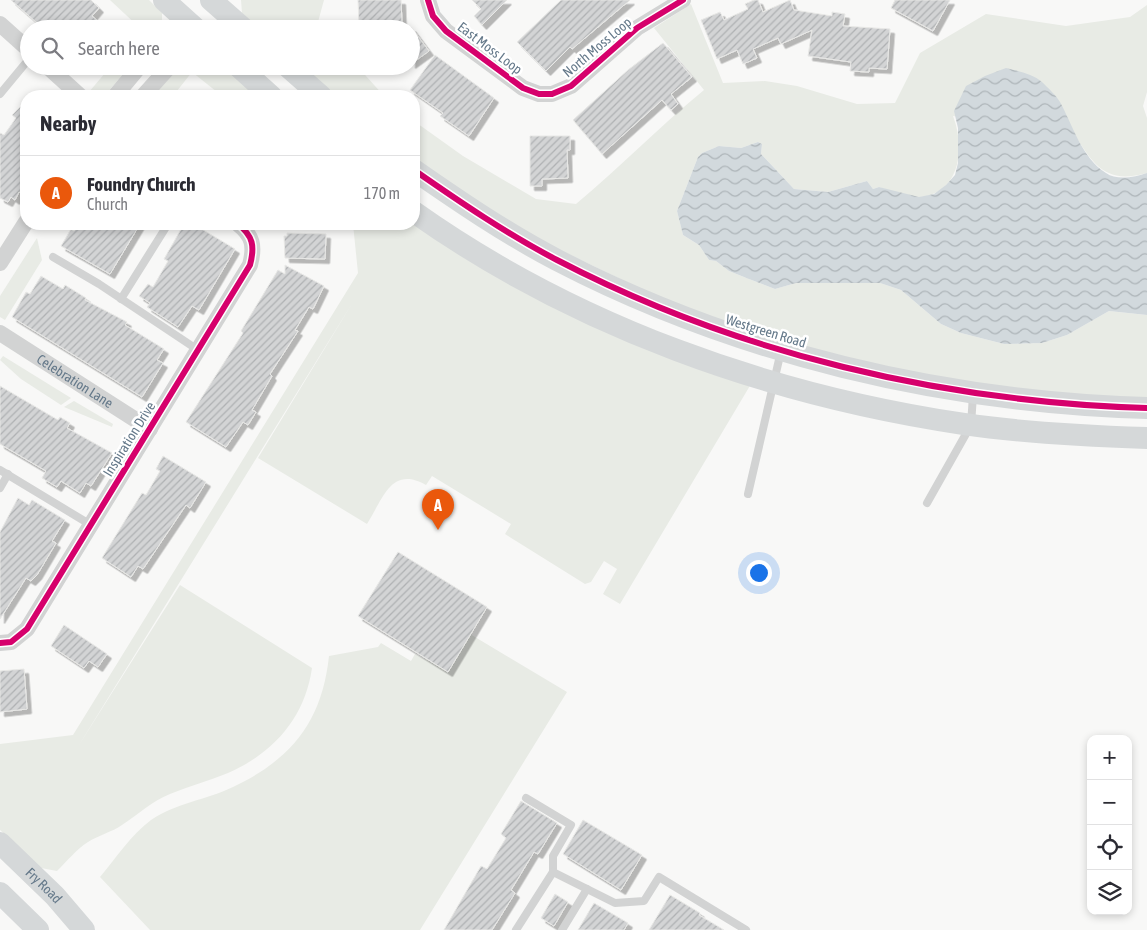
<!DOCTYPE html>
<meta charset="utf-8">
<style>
:root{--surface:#fff;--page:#f7f7f7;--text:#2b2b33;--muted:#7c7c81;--line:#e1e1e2;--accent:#ea580c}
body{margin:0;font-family:"Asap Condensed",sans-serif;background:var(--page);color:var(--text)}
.controls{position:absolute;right:15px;bottom:15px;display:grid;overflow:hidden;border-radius:10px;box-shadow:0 2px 8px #0003}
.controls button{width:45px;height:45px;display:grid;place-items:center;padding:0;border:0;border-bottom:1px solid var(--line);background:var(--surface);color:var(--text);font:25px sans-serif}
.you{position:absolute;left:758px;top:572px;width:18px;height:18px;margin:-12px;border:4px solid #fff;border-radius:50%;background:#1a73e8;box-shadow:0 0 0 8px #1a73e833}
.badge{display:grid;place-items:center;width:32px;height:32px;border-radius:50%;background:var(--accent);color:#fff;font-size:16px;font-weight:700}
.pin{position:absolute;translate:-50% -41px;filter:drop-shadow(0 1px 2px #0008)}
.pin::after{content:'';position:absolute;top:26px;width:18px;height:15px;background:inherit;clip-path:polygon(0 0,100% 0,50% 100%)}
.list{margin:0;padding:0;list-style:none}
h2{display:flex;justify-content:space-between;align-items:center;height:65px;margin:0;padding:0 20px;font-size:21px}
h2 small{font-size:16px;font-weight:400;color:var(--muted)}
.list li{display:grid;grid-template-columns:32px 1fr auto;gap:15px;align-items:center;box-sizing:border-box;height:75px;padding:0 20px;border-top:1px solid var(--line)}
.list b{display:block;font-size:19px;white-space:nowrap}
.list p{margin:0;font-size:16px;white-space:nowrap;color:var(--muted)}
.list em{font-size:16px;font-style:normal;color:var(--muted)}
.icon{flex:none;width:28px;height:28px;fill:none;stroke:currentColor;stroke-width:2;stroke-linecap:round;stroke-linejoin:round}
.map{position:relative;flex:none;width:1147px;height:930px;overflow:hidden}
.search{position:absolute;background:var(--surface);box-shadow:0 2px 8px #0003;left:20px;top:20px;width:400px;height:55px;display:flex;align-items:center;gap:12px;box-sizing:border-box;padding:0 18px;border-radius:28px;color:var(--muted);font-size:19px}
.panel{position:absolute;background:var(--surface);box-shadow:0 2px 8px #0003;left:20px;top:90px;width:400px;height:140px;border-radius:20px}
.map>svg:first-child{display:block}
</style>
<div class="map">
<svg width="1147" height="930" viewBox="0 0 1147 930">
<defs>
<pattern id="water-waves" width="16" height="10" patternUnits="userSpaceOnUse" patternTransform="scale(1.25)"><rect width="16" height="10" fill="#d2d9dd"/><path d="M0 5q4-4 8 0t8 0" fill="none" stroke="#aeb5b9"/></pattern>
<pattern id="building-hatch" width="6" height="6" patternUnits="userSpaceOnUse" patternTransform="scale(1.25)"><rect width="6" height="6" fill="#d3d4d5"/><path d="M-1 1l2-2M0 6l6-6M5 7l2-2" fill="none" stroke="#afb1b3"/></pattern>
<filter id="shadow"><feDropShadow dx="4.5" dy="4.5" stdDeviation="0" flood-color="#0004"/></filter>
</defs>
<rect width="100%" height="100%" fill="#f8f8f7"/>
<g fill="#e8ebe5">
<polygon points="110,0 149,0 162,13 162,29 141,29"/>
<polygon points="241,0 324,0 318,22 323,29 257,29 242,13"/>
<path d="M691,4L723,83L765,81L797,86L857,104L895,103L920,53L986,14L1066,26L1130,17L1147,5V92L1143,106L1147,118V173C1105,185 1093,164 1073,132L953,116C965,147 961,192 921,197C908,199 892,191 879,187L873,189L867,181L828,192L794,189L761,154L762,144L758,142L741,148L719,146L702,153L698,157L677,211L683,235L699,245L709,260L716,261L729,271L749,279L775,289L796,283H880L901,290L941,324L961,333L1004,344L1042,343L1067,335L1109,311L1147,315V400L1018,393L837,360L679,307L537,239L414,160V121L463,156L536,199L576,204C620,167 660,126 704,90L654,28Z"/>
<polygon points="111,66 130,66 106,94 97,94 89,92"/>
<polygon points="180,66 224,66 261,96 222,96 192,72 173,96 153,96"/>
<polygon points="299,66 357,66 384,96 334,96"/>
<path d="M353,224H414L751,384L620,604L603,594L617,569L604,561L591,582L585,584L505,534L511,524L432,476L426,485C391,465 383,499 367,524L258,458L353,302L79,745L180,585L312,668C305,717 274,753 228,773C209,781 189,786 170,794C152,801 139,814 122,825C112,832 99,835 88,842C77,849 67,861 57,871L41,868L0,830V744L73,735L358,273Z"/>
<polygon points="37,238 42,260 5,320 0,317 0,296"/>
<polygon points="3,356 71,398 61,405 21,379 0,360"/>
<polygon points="74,401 113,424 112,427 64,407"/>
<path d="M470,634L567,692L420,930H150L100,877C116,858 131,835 151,820C176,803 206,800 233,787C292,759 322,721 329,656L378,647L381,643L411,661L415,654L448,671Z"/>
</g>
<path fill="url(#water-waves)" d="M1006,68C1018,71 1033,74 1042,82C1048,88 1056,95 1060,102C1073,126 1082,158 1106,173C1117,181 1135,177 1147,173V315L1109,311L1067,335L1042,343L1004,344L961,333L941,324L901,290L880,283H796L775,289L749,279L729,271L716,261L709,260L699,245L683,235L677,211L698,157L702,153L719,146L741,148L758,142L762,144L761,154L794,189L828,192L867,181L873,189L879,187L919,197L934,194L946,185L955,175L958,163V128L954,111L966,86L985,76Z"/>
<g fill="url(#building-hatch)" stroke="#e8e8e6" filter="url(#shadow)">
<polygon points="11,0 91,0 99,8 92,16 107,29 44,29"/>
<polygon points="358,0 401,0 402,24 359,25"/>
<polygon points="472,0 507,0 482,25 474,16 481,9"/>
<polygon points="561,0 630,0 572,49 570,47 546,71 517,42"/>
<polygon points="754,0 758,0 763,12 790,0 794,10 832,16 832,12 845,14 843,26 890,29 887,69 869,68 869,72 850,71 851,62 808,56 812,30 781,44 778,38 753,49 757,58 743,64 737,50 717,59 701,20 720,12 724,20 748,9 745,4"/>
<polygon points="895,0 950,0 933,31 891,8"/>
<polygon points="411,27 429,51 411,64"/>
<polygon points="663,43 692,77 671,94 678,104 671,110 662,100 602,154 573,120 628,70"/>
<polygon points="435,55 494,98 469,136 440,116 443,113 410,90"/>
<polygon points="26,101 26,188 22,194 19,192 15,200 11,197 8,202 0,198 0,133 4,135 16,118 12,115"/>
<polygon points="530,136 570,136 570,150 567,150 568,178 542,179 542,186 530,186"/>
<polygon points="79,224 140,224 110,274 61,246 71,229 74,231"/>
<polygon points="184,224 200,228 235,249 199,310 192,306 178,327 147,307 150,303 139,296 148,284 153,287 168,261 164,259"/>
<polygon points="287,233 326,234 325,259 285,258 284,236 287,236"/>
<polygon points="285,265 324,286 313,309 309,307 295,330 298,331 270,374 272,376 252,410 256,412 248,425 243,422 226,447 186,422 243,333 241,331 278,270 285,274"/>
<polygon points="41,276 63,289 65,285 86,298 85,300 127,322 125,325 164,349 157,360 163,363 142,397 12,317 26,292 30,294"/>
<polygon points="0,386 58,420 60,417 70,423 67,428 112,453 91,486 86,483 80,493 61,481 57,487 42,478 46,471 0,444"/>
<polygon points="163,456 206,482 190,508 186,505 143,569 138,566 131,577 102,558 142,493 146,495 160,471 156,469"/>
<polygon points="18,498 29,505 32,500 65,520 52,541 56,543 37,575 31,581 26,578 0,619 0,532"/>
<polygon points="398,552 487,607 448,672 358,616"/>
<polygon points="64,625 107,654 98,667 89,661 84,668 51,646"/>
<polygon points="24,669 27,709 0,712 0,671"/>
<polygon points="521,801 557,823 538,854 534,852 511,890 515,893 492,930 444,930 481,866 487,869 506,838 501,834"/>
<polygon points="583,820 642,855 621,890 563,854"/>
<polygon points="555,894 568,902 554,926 541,918"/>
<polygon points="670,895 700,913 699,915 724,930 649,930"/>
<polygon points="594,903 628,923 624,930 578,930"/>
</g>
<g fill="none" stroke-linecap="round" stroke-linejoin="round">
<g stroke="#d2d3d3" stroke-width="8">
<polyline points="0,94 29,59"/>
<polyline points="53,257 99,284 198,350"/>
<polyline points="121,299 168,224"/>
<polyline points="0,470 91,525"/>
<polyline points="0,488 8,474"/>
<polyline points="748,494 781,351"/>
<polyline points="927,503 971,425 973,395"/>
<polyline points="526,798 571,825 553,856 553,872"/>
<polyline points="516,930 553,872 615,903 644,901 659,877 746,930"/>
<polyline points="562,930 587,889"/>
</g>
<g stroke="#d2d3d3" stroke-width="16">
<polyline points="428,0 433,16 446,31 523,88 539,94 552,94 571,86 637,28 683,0"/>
<polyline points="0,24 29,50"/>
<polyline points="173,29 183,17"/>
<polyline points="47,66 80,96"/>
<polyline points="115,96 140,66"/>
<polyline points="143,96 170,66"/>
<polyline points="0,263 26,222"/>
<path id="s1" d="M0,333L150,429"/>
<path d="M0,643L11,642L27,629L250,265C255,246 253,236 238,224"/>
</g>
<g stroke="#d5d8d9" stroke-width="22">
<polyline points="164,0 196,29"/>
<polyline points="211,0 244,29"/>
<polyline points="238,66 271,96"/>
<polyline points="287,66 321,96"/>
<path d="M414,170C460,202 507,234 557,260C738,354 943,402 1147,408"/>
<path d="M414,212C575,326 769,395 964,424C1024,433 1086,436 1147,438"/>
<path id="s2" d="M0,843L55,896L84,930"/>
<polyline points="0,893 38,930"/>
</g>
<defs>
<g id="cycleway">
<polyline points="428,0 433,16 446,31 523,88 539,94 552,94 571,86 637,28 683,0"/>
<path d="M414,170C460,202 507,234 557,260C738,354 943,402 1147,408"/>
<path d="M0,643L11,642L27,629L250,265C255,246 253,236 238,224"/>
</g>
</defs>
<use href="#cycleway" stroke="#fff" stroke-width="9"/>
<use href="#cycleway" stroke="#d6006c" stroke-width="6"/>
</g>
<g text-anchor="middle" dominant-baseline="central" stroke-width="5" stroke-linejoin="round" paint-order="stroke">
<g font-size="14" fill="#65798a" stroke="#fff">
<text transform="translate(597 47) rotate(-40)">North Moss Loop</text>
<text transform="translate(490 48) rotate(37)">East Moss Loop</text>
<text transform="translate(766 331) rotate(17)">Westgreen Road</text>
<text stroke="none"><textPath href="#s1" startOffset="89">Celebration Lane</textPath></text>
<text transform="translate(129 439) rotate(-58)">Inspiration Drive</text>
<text stroke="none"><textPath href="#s2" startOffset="61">Fry Road</textPath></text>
</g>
</g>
</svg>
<div class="controls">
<button>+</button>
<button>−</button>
<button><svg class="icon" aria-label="locate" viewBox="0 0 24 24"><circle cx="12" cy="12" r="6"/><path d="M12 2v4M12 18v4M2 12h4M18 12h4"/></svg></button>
<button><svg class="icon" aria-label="layers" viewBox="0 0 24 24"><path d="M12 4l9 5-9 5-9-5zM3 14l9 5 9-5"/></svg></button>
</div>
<div class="you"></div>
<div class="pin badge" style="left:438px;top:530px">A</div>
<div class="search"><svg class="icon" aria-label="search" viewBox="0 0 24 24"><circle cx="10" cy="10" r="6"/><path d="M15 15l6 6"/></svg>Search here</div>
<section class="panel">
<h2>Nearby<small></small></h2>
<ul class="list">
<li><span class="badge">A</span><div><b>Foundry Church</b><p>Church</p></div><em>170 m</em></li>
</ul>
</section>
</div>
